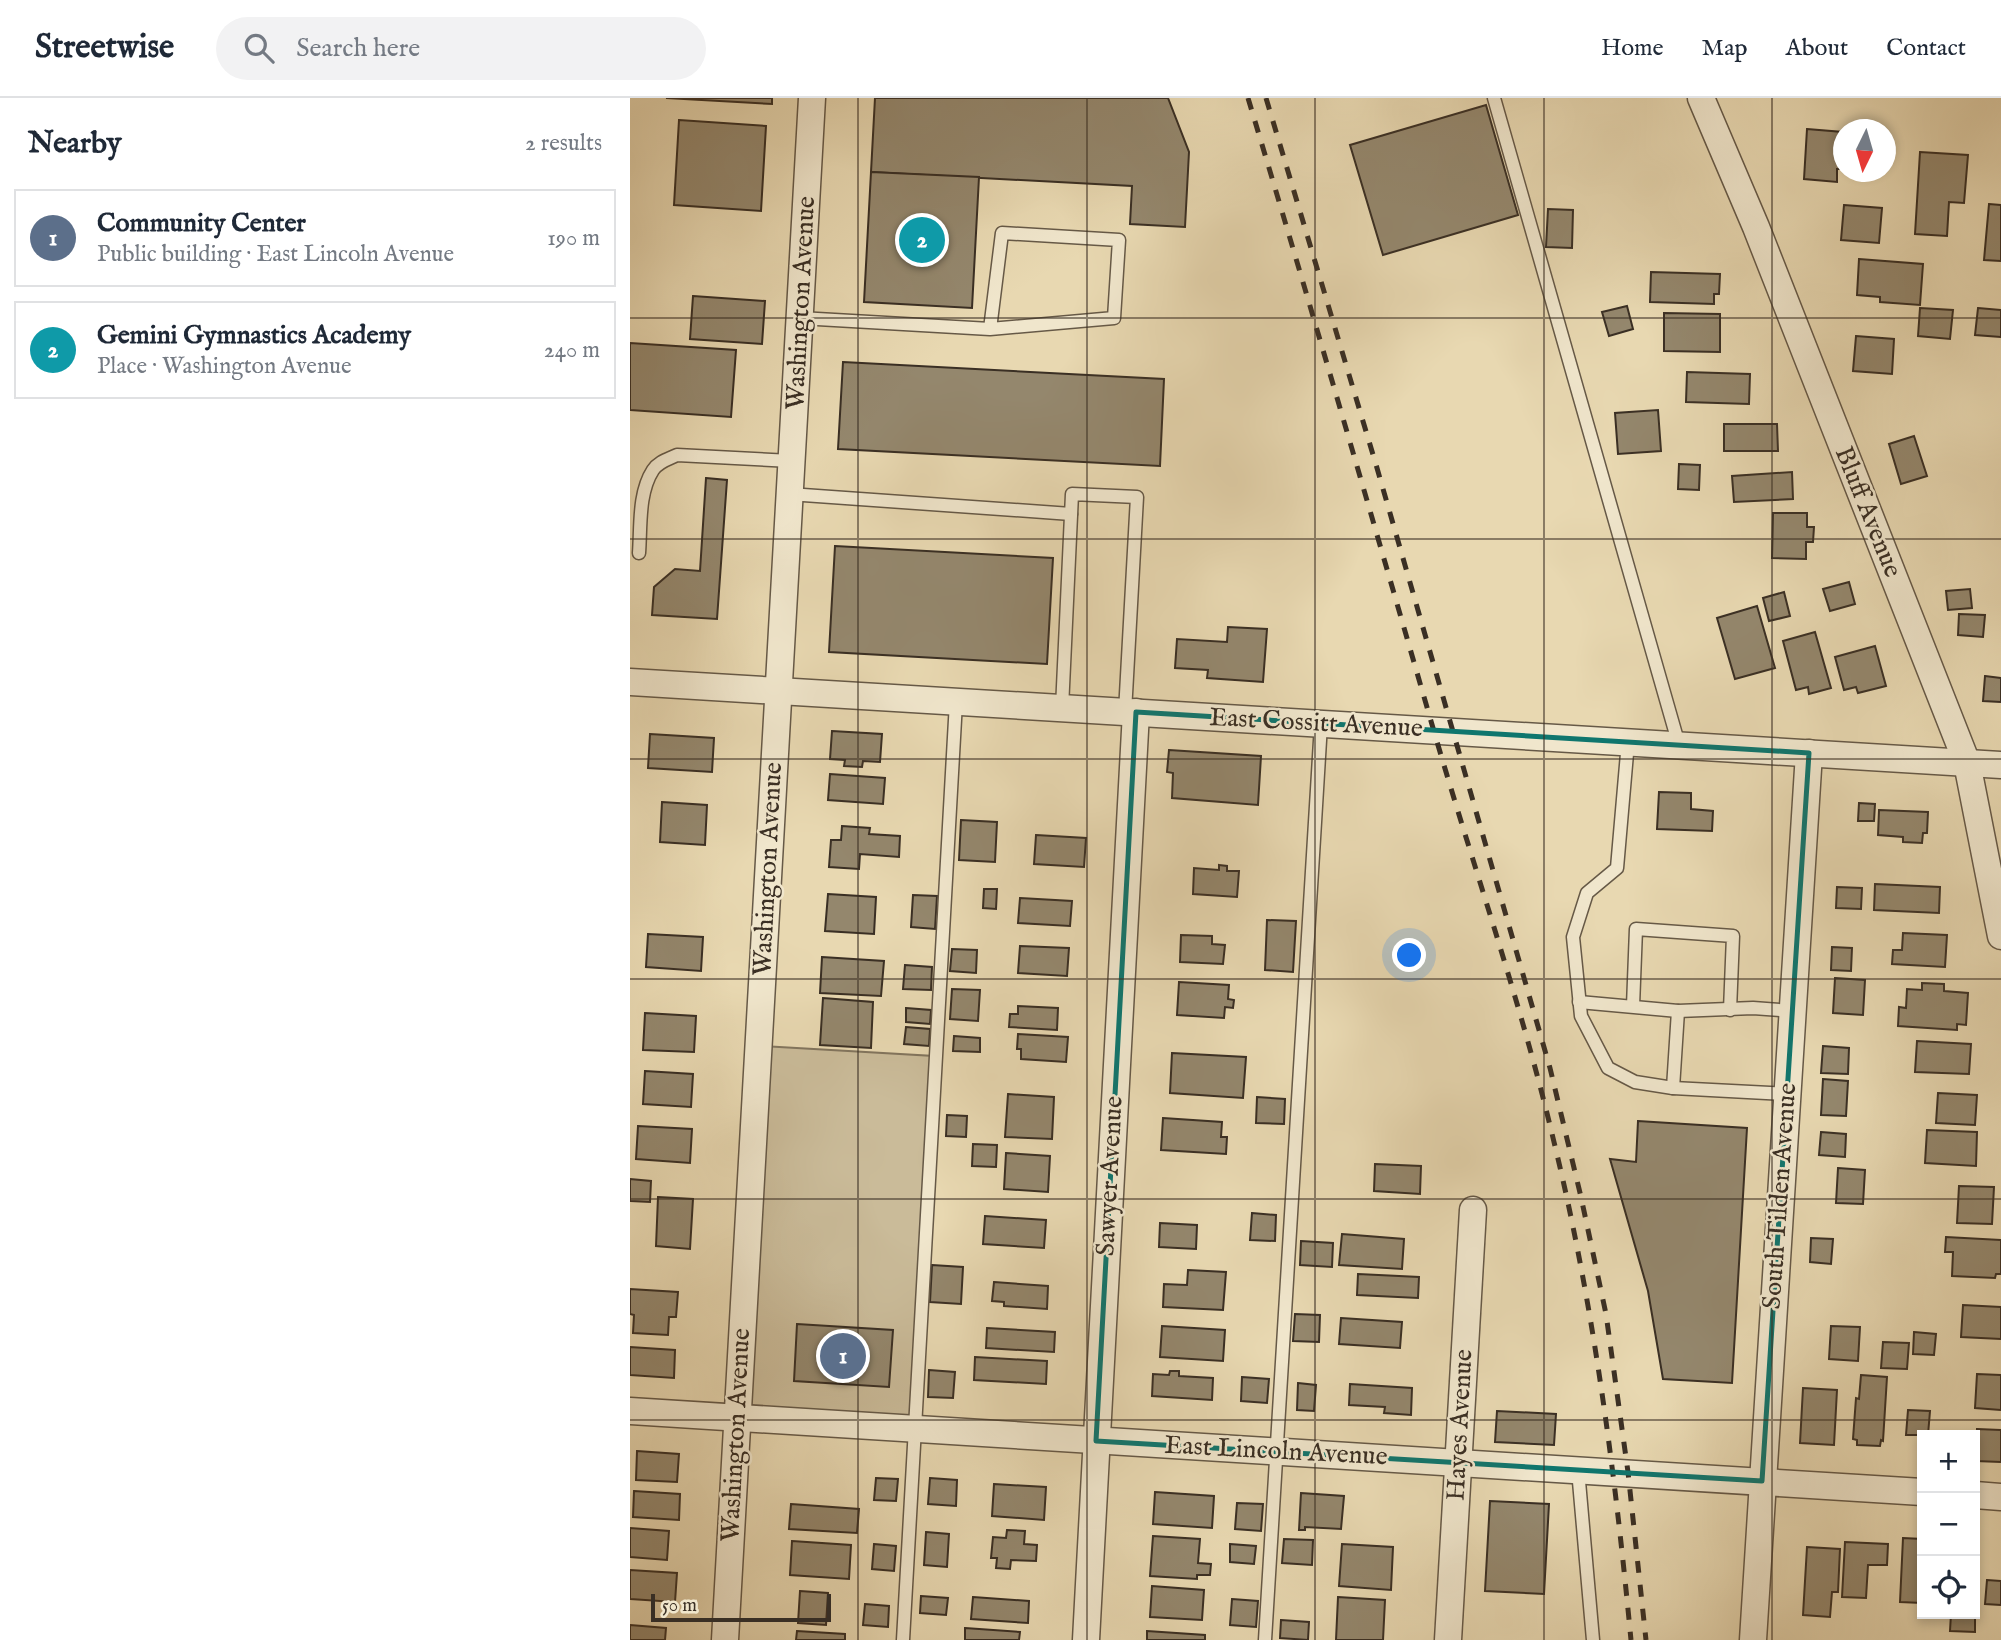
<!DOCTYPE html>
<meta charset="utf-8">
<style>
:root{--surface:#fff;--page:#f2f2f3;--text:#1f2937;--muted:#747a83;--line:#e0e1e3;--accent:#8f2418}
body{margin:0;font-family:"IM FELL English",serif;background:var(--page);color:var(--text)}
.controls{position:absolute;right:21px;bottom:21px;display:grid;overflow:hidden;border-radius:0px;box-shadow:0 4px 10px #0003}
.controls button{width:63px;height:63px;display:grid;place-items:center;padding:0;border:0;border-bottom:2px solid var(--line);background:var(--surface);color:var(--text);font:35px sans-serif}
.compass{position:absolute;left:1203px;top:21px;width:63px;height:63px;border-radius:50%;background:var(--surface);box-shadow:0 4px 10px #0003;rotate:185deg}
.scale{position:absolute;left:21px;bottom:18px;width:180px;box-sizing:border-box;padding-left:7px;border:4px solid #3a2f24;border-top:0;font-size:19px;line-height:24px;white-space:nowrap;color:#3a2f24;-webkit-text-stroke:5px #f0e6cc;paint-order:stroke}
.you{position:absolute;left:780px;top:858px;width:24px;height:24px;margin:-18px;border:5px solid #fff;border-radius:50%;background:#1a73e8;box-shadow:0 0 0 10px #1a73e833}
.badge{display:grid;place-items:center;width:46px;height:46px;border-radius:50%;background:var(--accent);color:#fff;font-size:23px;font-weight:700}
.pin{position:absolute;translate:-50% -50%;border:4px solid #fff;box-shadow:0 2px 7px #0006}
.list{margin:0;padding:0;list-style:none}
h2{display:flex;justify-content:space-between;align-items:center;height:91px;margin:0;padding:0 28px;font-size:30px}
h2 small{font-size:23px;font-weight:400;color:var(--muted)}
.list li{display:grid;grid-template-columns:46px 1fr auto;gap:21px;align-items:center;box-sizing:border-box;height:98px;margin:0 14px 14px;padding:0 14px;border:2px solid var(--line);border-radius:0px}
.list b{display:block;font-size:26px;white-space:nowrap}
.list p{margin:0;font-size:23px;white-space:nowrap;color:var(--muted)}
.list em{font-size:23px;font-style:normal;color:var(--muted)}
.icon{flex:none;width:38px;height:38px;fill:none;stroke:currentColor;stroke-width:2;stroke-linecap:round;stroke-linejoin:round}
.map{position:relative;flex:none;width:1371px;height:1542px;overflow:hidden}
header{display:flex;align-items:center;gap:42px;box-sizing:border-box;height:98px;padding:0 35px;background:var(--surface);border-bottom:2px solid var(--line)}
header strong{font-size:33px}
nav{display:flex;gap:38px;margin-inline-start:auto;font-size:24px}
.search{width:490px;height:63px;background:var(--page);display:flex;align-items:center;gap:18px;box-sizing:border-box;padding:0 24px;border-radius:38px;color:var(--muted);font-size:26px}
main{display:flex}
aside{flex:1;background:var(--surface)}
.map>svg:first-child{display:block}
</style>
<header>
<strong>Streetwise</strong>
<div class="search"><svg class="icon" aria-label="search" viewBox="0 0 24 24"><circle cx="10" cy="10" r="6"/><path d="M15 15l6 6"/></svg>Search here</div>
<nav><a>Home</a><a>Map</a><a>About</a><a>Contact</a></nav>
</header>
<main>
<aside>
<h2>Nearby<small>2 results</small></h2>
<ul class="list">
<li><span class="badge" style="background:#5c6f8a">1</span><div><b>Community Center</b><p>Public building · East Lincoln Avenue</p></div><em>190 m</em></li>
<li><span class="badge" style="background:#0f9aa8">2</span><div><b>Gemini Gymnastics Academy</b><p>Place · Washington Avenue</p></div><em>240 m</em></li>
</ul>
</aside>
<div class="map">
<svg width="1371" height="1542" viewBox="0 0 1371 1542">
<rect width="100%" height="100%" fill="#e8d8b1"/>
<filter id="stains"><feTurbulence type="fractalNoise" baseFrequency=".00286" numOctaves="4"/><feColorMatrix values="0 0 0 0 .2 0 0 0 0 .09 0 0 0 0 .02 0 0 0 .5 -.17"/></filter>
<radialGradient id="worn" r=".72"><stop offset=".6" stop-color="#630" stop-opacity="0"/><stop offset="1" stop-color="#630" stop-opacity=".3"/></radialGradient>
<polygon fill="#cabb99" stroke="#82755e" stroke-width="2" points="132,948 304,958 282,1327 111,1317"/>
<g fill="#94876d" stroke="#3a2f24" stroke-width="2">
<polygon points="36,0 142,0 142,6"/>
<polygon points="245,0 538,0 559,54 555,129 500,126 502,88 241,74"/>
<polygon points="856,7 888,117 753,157 720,47"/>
<polygon points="49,22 136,28 131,113 44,107"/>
<polygon points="1177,31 1213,34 1213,67 1211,71 1207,71 1207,84 1174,81"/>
<polygon points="1290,54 1338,57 1334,105 1319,104 1317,138 1285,136"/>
<polygon points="241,74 349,79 342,210 234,204"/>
<polygon points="1359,106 1371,107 1371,163 1354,162"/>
<polygon points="1214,107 1252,110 1249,145 1211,142"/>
<polygon points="918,111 943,112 942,150 916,149"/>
<polygon points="1229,161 1293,166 1290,207 1250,204 1250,199 1227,197"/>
<polygon points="1021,174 1090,176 1089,196 1084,196 1084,206 1020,204"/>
<polygon points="63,198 135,203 132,246 60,241"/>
<polygon points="997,208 1003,231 979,238 972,214"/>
<polygon points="1290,210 1323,212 1320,241 1288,238"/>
<polygon points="1348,210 1371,212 1371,239 1345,237"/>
<polygon points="1034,215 1090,216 1090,254 1034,253"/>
<polygon points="1226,238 1264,241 1262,276 1223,273"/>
<polygon points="0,245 106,252 101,319 0,312"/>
<polygon points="213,264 534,281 530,368 208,351"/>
<polygon points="1057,274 1120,276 1119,306 1056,304"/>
<polygon points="1028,312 1031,353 988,356 985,315"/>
<polygon points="1094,326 1147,326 1148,353 1094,353"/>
<polygon points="1284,338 1297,378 1271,386 1259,346"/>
<polygon points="1049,366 1070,367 1069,392 1048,391"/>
<polygon points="1162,374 1163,401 1104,404 1102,378"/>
<polygon points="76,380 97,382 87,521 22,517 24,489 45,471 70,473"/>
<polygon points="1143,415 1177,415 1177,429 1184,429 1183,444 1176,444 1176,461 1142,460"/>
<polygon points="205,448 423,460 417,566 199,554"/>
<polygon points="1219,484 1225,506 1200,513 1193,491"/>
<polygon points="1340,491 1342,510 1318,512 1316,493"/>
<polygon points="1154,494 1160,518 1139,523 1133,500"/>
<polygon points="1127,508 1145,570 1105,581 1087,520"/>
<polygon points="1329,516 1355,517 1353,539 1328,537"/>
<polygon points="598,529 637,531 633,584 577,580 578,572 545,570 547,541 597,544"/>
<polygon points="1185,534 1201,590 1179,596 1178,589 1166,592 1153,543"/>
<polygon points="1245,548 1256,588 1228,595 1226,589 1214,592 1205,559"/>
<polygon points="1355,578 1371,580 1371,604 1353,603"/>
<polygon points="202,633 252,636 250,664 233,663 232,669 214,668 215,662 200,661"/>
<polygon points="20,636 84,640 82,674 18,670"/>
<polygon points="539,652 631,658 628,707 542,700 543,675 537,674"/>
<polygon points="200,676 255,680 253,706 198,702"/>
<polygon points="1029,694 1061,695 1061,711 1083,713 1082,733 1027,731"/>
<polygon points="32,704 77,707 75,747 30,744"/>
<polygon points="1229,705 1245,706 1244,723 1228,723"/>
<polygon points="1249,712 1298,714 1297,735 1293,735 1292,745 1273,744 1273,739 1248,737"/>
<polygon points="331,722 367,724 365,764 329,762"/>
<polygon points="212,728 240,730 239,736 270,738 269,759 230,756 229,771 199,769 201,742 211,742"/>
<polygon points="406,737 456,740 454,769 404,766"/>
<polygon points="589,767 597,768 597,773 609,773 607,799 563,796 564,770 589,772"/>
<polygon points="1245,786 1310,789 1309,815 1244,812"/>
<polygon points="1207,789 1232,790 1231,811 1206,810"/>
<polygon points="354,791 367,791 366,811 353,810"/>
<polygon points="198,796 246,799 244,836 195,833"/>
<polygon points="283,797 307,798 305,831 281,829"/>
<polygon points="390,800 442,803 440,828 388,825"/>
<polygon points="637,822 666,823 663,874 635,872"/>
<polygon points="1273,835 1317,837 1315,869 1262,866 1263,852 1272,852"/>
<polygon points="18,836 73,839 71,873 16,869"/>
<polygon points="551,837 582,838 582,846 595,847 593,866 550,864"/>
<polygon points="390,848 439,850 437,878 388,875"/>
<polygon points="1202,849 1222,850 1221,873 1201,872"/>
<polygon points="322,851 347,852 346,875 320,873"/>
<polygon points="192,859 254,863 251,898 190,895"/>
<polygon points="275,867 302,869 301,892 273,891"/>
<polygon points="1205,880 1235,882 1233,917 1203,915"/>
<polygon points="549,884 599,887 598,901 604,902 603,910 595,909 594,920 547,917"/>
<polygon points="1292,885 1314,886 1314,893 1338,895 1336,927 1327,926 1327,932 1268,928 1269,909 1276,910 1277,891 1292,892"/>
<polygon points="322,891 350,892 348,923 320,921"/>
<polygon points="193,900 243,904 241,950 190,947"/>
<polygon points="388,908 428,910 427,932 379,929 380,916 388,916"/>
<polygon points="276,910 301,912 300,926 276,924"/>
<polygon points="15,915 66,918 64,954 13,952"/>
<polygon points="276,929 300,931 299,948 274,946"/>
<polygon points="388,936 438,939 436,964 391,961 391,951 387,951"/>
<polygon points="324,938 350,940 350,954 323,953"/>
<polygon points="1287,943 1341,946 1339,976 1285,974"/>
<polygon points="1193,948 1219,950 1218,976 1191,975"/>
<polygon points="542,955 616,959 613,1000 540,995"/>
<polygon points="15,973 63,976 61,1009 13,1006"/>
<polygon points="1193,981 1218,983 1216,1018 1191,1017"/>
<polygon points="1308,995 1347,997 1345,1027 1306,1025"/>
<polygon points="378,996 424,999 422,1041 375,1039"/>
<polygon points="627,999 655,1001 654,1026 626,1025"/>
<polygon points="317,1017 337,1018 336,1039 316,1038"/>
<polygon points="533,1020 592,1024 591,1039 597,1039 596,1056 531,1052"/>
<polygon points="1008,1023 1117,1030 1102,1285 1033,1281 1018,1193 980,1061 1006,1064"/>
<polygon points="8,1028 62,1031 60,1065 6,1061"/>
<polygon points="1297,1032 1347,1034 1346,1068 1295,1065"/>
<polygon points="1191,1034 1216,1036 1215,1059 1189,1057"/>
<polygon points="343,1046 367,1047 366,1069 342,1068"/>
<polygon points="376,1055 420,1058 418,1094 374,1091"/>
<polygon points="745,1066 791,1068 790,1096 744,1093"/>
<polygon points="1208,1070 1235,1072 1233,1106 1206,1105"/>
<polygon points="0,1081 21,1083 20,1104 0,1103"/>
<polygon points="1329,1088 1364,1089 1362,1126 1327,1125"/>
<polygon points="28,1099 63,1101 60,1151 26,1148"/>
<polygon points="622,1115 646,1117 645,1143 620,1142"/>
<polygon points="355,1118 416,1122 414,1150 353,1146"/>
<polygon points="530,1125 567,1127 566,1151 529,1149"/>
<polygon points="712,1136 774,1141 772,1171 709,1167"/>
<polygon points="1316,1139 1371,1142 1371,1176 1366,1176 1365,1180 1322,1178 1323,1154 1315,1154"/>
<polygon points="1181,1140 1203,1141 1201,1166 1180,1164"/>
<polygon points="671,1143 703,1145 702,1169 670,1167"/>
<polygon points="302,1167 333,1169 331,1206 300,1204"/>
<polygon points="558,1172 596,1174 593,1212 533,1209 534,1186 557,1187"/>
<polygon points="728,1176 789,1179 788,1200 727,1197"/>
<polygon points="364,1184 418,1188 417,1211 374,1208 374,1204 362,1203"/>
<polygon points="0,1191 48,1194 46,1219 39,1219 38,1237 3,1235 4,1217 0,1216"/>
<polygon points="1333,1207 1371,1209 1371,1241 1331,1239"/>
<polygon points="665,1216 690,1217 689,1244 663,1243"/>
<polygon points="711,1220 772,1224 770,1250 709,1246"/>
<polygon points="167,1226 263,1232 259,1289 164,1283"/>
<polygon points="532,1228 595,1232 593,1263 530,1259"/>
<polygon points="1201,1228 1230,1229 1228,1263 1199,1261"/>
<polygon points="357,1230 425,1234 424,1254 356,1250"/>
<polygon points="1284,1234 1306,1236 1304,1257 1283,1256"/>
<polygon points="1253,1244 1279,1245 1277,1271 1251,1270"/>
<polygon points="0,1249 45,1252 44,1280 0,1277"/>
<polygon points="345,1259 417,1263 416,1286 344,1282"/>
<polygon points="299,1272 325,1274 323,1300 298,1299"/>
<polygon points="540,1273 549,1273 549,1278 583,1280 582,1302 522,1298 523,1276 539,1277"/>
<polygon points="1347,1276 1371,1277 1371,1312 1345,1310"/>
<polygon points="1231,1277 1257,1279 1253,1343 1251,1342 1250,1348 1227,1347 1227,1342 1223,1341 1226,1300 1229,1301"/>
<polygon points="612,1279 639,1281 637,1305 611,1303"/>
<polygon points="668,1285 686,1287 684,1313 667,1312"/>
<polygon points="720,1286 782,1290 781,1317 754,1315 755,1309 719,1307"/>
<polygon points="1173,1290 1207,1292 1204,1347 1170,1345"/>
<polygon points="1278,1312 1300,1313 1298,1337 1276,1337"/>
<polygon points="867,1313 926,1316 924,1347 865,1344"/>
<polygon points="1347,1331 1371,1332 1371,1364 1346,1363"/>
<polygon points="7,1353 49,1356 47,1384 6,1382"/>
<polygon points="246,1380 268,1381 266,1403 244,1402"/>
<polygon points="300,1380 327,1382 326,1408 298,1406"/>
<polygon points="364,1386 416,1389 414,1422 362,1418"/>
<polygon points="4,1393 50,1396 49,1422 3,1419"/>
<polygon points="525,1394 584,1398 582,1430 523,1426"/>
<polygon points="671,1395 714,1398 711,1431 675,1429 675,1432 669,1432"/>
<polygon points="860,1403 919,1406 914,1496 855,1493"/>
<polygon points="607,1405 633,1406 631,1433 605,1431"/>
<polygon points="161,1406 229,1411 227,1435 159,1431"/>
<polygon points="0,1430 39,1433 37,1462 0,1459"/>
<polygon points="377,1432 395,1433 394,1446 407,1447 406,1463 381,1462 380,1471 366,1470 367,1460 361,1460 363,1439 376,1440"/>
<polygon points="296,1434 319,1436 317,1469 294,1467"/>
<polygon points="523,1438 570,1441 568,1465 581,1466 580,1477 567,1477 567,1481 520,1478"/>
<polygon points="1273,1440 1292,1441 1292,1505 1270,1504"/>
<polygon points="654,1441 683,1442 682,1467 652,1465"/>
<polygon points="162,1443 221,1447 219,1481 160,1477"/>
<polygon points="1215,1444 1258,1446 1257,1467 1238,1467 1236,1500 1212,1499"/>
<polygon points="244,1446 266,1448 264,1473 242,1471"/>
<polygon points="600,1446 626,1448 624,1466 600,1464"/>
<polygon points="712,1446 763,1449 761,1492 709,1488"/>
<polygon points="1177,1449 1210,1451 1208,1494 1202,1494 1200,1519 1173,1517"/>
<polygon points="0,1472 47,1475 45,1504 0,1501"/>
<polygon points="1357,1482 1371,1483 1371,1507 1355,1506"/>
<polygon points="522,1488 574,1492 572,1522 520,1519"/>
<polygon points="170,1493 198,1495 196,1527 168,1525"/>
<polygon points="291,1498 318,1500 316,1517 290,1515"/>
<polygon points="343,1499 399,1503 398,1525 341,1521"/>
<polygon points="708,1499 755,1502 753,1542 706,1542"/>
<polygon points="602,1501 628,1503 626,1529 600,1527"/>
<polygon points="235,1506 259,1508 258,1529 233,1527"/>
<polygon points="1345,1506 1345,1534 1320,1533 1321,1516 1345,1516"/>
<polygon points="651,1522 679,1524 678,1542 650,1540"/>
<polygon points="0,1527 36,1530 35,1542 0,1542"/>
<polygon points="335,1530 390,1534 389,1542 335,1542"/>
<polygon points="167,1533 215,1536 215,1542 166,1542"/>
<polygon points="517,1533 575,1537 575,1542 517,1542"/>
</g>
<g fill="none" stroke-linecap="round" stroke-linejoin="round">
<defs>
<g id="service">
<polyline points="864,0 1049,647"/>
<polyline points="170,220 360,231 484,220 489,142 372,135 360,231"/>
<polyline points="159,396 441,416"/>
<path d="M9,455C11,429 8,395 23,372C29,363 39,361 47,357L161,363"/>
<polyline points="432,610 442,396 507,399 495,614"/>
<polyline points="998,644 987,770 957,795 943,839 951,918 978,970 1005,984 1043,990 1157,996"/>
<polyline points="949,904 1048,913 1123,910 1162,913"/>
<polyline points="1003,908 1006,831 1103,838 1100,912"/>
<polyline points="1043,990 1048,913"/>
<polyline points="948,1372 963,1542"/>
<polyline points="273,1542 326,604"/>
<polyline points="635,1542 691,626"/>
</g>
<g id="minor">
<polyline points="1071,0 1126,129 1337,665 1371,838"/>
<polyline points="0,584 1371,667"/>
<polyline points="0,1313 1292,1394"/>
<polyline points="1345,1397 1371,1399"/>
<polyline points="95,1542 182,0"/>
<polyline points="456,1542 506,614"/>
<polyline points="818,1542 843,1112"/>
<polyline points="1123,1542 1179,655"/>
</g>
</defs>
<use href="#service" stroke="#665947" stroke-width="15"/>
<use href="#minor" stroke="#665947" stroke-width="29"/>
<use href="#service" stroke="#f0e6cc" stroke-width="12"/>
<use href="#minor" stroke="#f0e6cc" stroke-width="26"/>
<g stroke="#3a2f24" stroke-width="5" stroke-dasharray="12 12" stroke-linecap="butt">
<path d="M618,0C681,209 742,419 803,630C843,768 891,904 924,1044C964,1208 985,1375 1001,1542"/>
<polyline points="636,0 747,370 920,970 951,1099 976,1216 998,1374 1016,1542"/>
</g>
</g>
<path fill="none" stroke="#0f766e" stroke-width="5" stroke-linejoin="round" d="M506,614L1179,655L1132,1383L466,1343Z"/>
<path fill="none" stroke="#3a2f24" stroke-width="2" stroke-opacity="0.55" d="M228,0V1542M457,0V1542M685,0V1542M914,0V1542M1142,0V1542M0,220H1371M0,441H1371M0,661H1371M0,881H1371M0,1101H1371M0,1322H1371"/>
<g text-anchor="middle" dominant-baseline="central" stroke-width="5" stroke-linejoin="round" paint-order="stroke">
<g font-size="26" fill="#3a2f24" stroke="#f0e6cc">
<text transform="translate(171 205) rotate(-87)">Washington Avenue</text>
<text transform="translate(1238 414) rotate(68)">Bluff Avenue</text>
<text transform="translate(686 625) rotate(3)">East Cossitt Avenue</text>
<text transform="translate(138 771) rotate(-87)">Washington Avenue</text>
<text transform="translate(480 1078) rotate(-87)">Sawyer Avenue</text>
<text transform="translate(1150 1098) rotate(-86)">South Tilden Avenue</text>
<text transform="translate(830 1327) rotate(-87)">Hayes Avenue</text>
<text transform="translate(106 1337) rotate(-87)">Washington Avenue</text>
<text transform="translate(646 1353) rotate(3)">East Lincoln Avenue</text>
</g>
</g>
<rect width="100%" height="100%" filter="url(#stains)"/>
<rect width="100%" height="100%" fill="url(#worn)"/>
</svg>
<div class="controls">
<button>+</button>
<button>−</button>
<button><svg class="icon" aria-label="locate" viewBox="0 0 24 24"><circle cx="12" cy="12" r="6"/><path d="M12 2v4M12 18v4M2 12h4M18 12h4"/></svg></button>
</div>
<svg class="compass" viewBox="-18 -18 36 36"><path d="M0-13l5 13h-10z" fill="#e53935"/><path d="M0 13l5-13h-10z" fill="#747a83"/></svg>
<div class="scale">50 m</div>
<div class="you"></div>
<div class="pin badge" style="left:213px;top:1258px;background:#5c6f8a">1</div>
<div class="pin badge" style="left:292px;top:142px;background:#0f9aa8">2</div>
</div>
</main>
